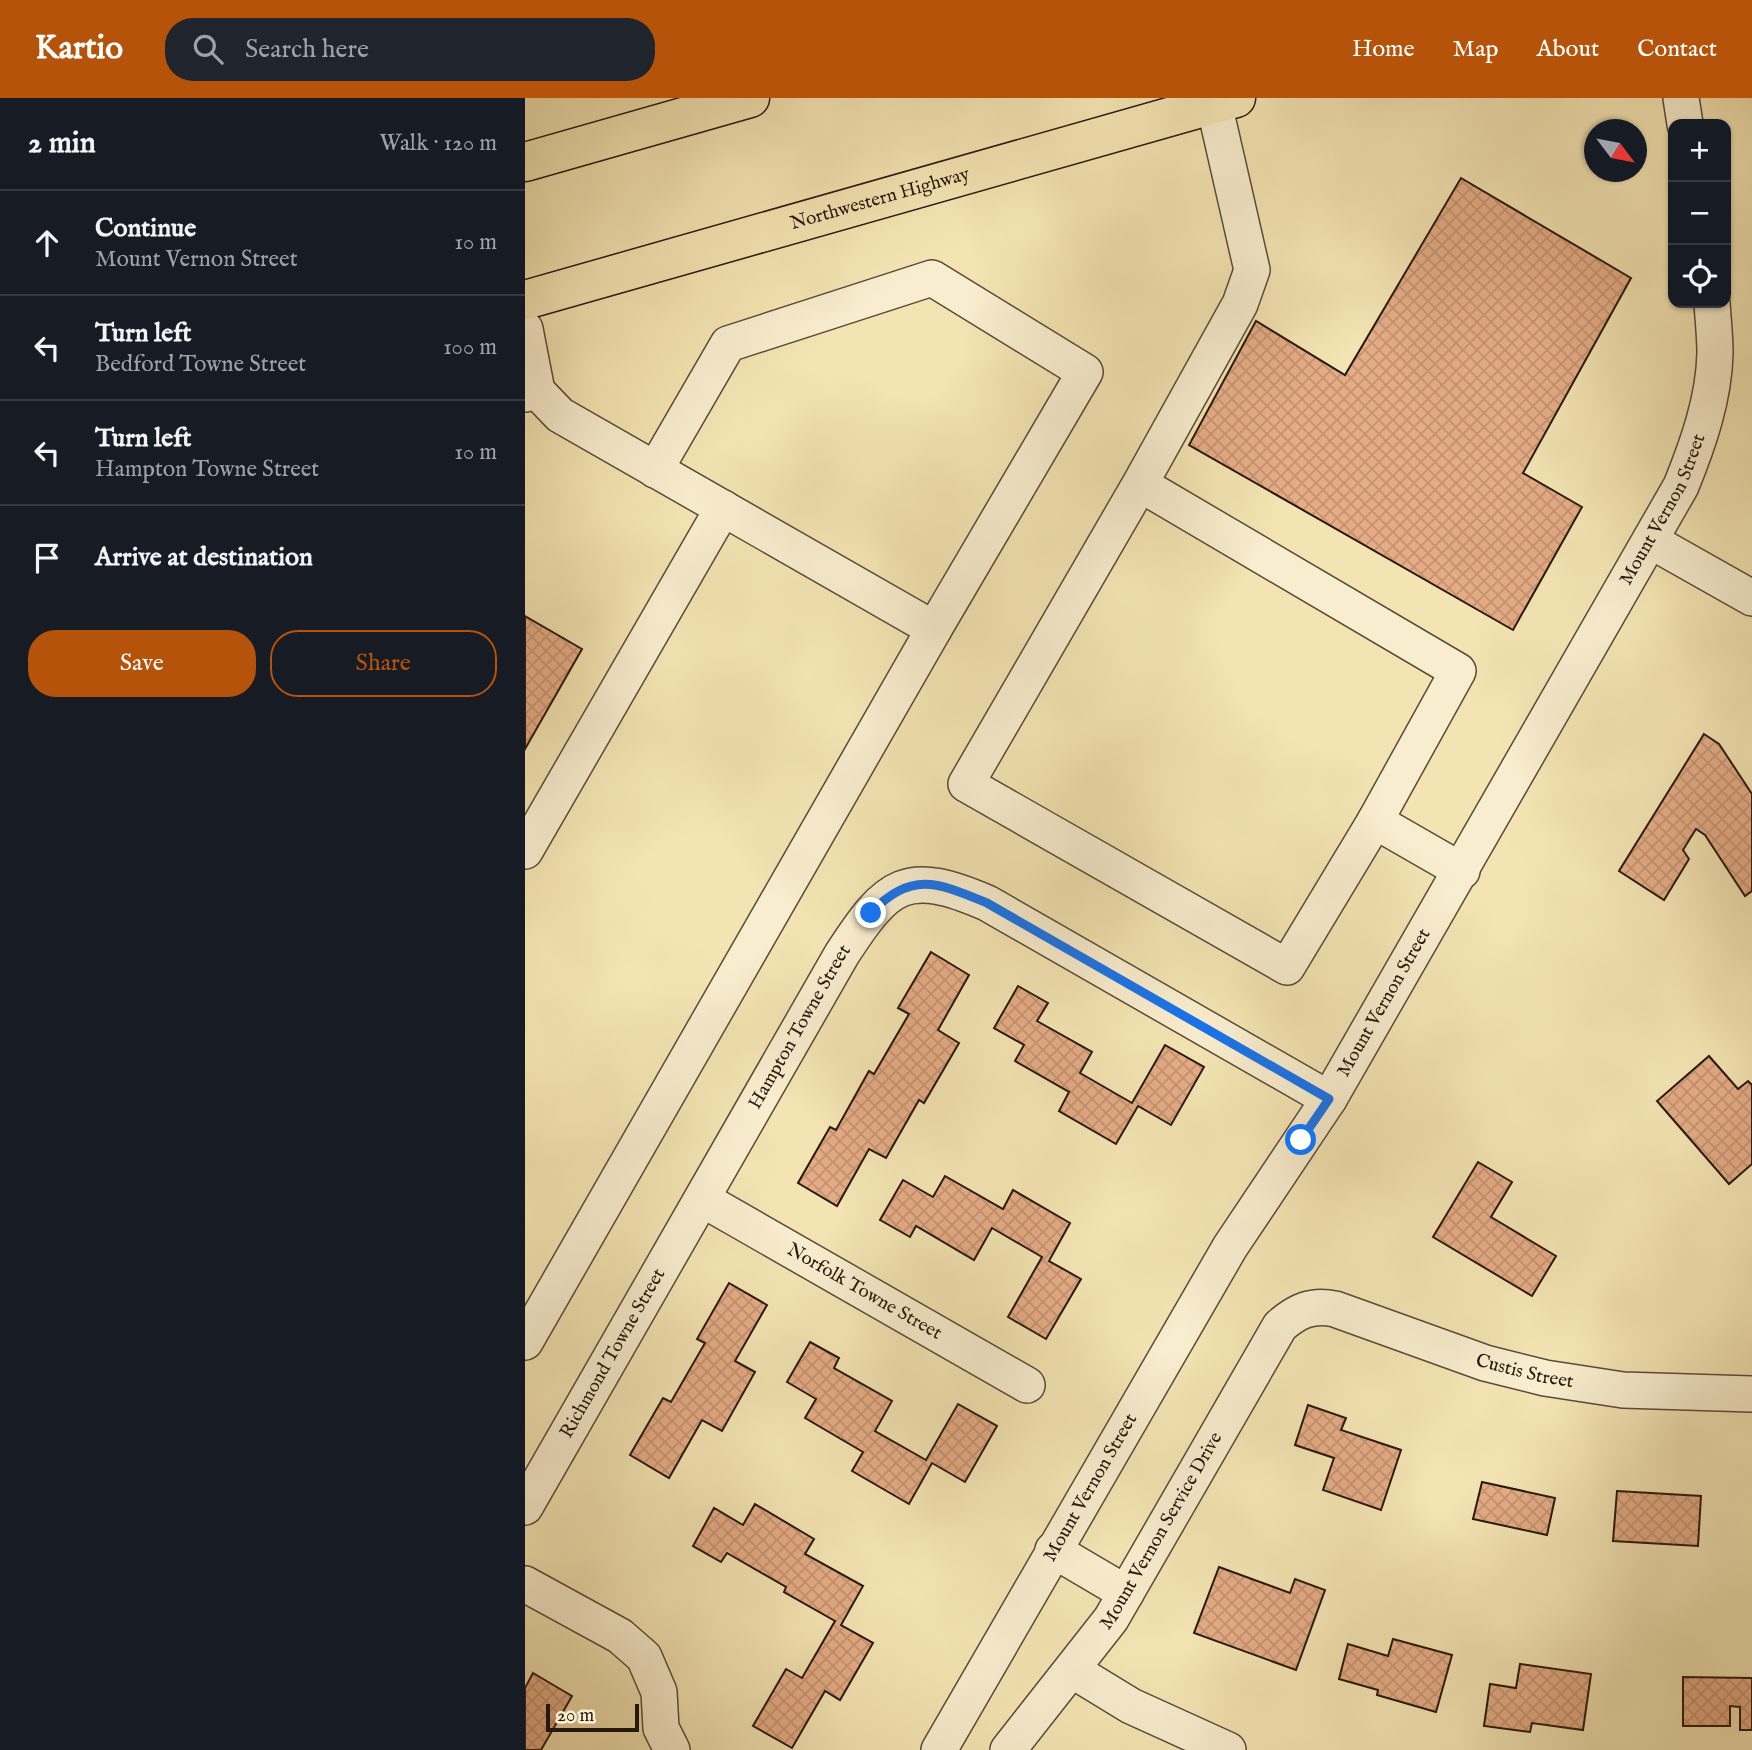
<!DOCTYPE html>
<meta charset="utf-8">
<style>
:root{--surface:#171b24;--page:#20242c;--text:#f1f3f6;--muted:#9ea1a6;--line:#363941;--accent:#b45309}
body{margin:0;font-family:"IM FELL English",serif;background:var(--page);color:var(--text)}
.controls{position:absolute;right:21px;top:21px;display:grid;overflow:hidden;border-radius:14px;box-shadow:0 2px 5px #0004}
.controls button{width:63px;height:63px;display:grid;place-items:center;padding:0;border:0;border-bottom:2px solid var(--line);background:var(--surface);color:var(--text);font:35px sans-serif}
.compass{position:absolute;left:1059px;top:21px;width:63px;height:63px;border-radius:50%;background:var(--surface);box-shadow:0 2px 5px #0004;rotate:122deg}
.scale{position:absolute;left:21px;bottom:18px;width:93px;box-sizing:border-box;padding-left:7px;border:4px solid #27180e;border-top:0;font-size:19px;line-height:24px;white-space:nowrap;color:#27180e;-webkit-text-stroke:5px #f8edce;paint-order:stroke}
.stop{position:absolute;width:21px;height:21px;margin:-16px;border:5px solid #1a73e8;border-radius:50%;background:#fff}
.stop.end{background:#1a73e8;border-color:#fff;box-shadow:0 2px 7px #0008}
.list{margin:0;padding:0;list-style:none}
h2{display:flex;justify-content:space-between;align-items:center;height:91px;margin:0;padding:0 28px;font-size:30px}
h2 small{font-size:23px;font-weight:400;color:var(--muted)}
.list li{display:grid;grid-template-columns:46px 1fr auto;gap:21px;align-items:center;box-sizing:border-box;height:105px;padding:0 28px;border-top:2px solid var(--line)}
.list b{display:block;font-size:26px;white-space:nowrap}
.list p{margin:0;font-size:23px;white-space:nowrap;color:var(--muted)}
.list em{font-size:23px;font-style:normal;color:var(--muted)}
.actions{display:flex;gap:14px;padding:21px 28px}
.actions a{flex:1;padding:16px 0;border:2px solid var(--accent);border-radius:28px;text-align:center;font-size:24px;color:var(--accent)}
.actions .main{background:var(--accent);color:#fff}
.icon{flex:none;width:38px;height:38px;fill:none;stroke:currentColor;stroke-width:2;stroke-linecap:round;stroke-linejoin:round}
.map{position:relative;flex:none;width:1227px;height:1652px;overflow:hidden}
header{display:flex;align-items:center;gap:42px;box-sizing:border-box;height:98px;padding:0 35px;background:var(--accent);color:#fff}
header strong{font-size:33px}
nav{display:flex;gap:38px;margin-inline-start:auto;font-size:24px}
.search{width:490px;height:63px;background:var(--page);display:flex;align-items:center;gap:18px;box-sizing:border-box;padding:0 24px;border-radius:28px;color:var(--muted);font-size:26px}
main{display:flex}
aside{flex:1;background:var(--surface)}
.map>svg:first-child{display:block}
</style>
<header>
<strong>Kartio</strong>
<div class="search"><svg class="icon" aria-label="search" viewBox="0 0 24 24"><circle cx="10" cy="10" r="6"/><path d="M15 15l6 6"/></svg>Search here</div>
<nav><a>Home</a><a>Map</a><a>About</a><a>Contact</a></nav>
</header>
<main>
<aside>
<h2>2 min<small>Walk · 120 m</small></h2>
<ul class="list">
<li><svg class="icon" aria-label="ahead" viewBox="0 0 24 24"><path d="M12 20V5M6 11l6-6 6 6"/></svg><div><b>Continue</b><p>Mount Vernon Street</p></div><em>10 m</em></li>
<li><svg class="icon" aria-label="left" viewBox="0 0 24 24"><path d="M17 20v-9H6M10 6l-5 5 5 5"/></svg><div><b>Turn left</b><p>Bedford Towne Street</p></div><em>100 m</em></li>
<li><svg class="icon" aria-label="left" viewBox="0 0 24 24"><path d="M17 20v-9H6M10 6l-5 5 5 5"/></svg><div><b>Turn left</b><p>Hampton Towne Street</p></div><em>10 m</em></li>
<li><svg class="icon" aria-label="arrive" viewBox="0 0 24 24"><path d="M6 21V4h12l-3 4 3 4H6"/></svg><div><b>Arrive at destination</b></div></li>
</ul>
<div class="actions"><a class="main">Save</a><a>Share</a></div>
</aside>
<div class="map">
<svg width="1227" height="1652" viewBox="0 0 1227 1652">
<defs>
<pattern id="building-cross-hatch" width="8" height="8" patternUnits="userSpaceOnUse" patternTransform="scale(1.75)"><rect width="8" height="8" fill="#e5ac85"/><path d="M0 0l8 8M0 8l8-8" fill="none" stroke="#c49372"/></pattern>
</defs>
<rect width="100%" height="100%" fill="#f4e4b3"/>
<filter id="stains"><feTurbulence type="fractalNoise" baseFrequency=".00286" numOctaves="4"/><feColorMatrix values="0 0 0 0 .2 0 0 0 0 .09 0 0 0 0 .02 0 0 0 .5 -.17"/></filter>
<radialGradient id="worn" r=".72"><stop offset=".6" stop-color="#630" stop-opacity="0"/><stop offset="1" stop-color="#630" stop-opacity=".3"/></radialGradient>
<g fill="url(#building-cross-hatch)" stroke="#27180e" stroke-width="2">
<polygon points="936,80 1106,180 998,375 1057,409 988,532 664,347 731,223 820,277"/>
<polygon points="0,518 57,551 0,651"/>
<polygon points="1179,636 1194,646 1227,696 1227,793 1220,798 1180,737 1171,731 1158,752 1164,761 1139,802 1094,773"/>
<polygon points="406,854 444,877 413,932 434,945 399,1005 394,1002 361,1060 344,1051 312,1108 273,1085 305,1029 311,1032 344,973 349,976 384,916 373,910"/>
<polygon points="493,888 523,905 512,923 567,954 555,975 607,1005 640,947 679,969 646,1027 613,1008 591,1046 534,1013 544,994 490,963 499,947 469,930"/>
<polygon points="1184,958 1213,991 1223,983 1227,987 1227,1066 1204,1086 1132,1003"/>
<polygon points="953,1064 987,1084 966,1119 1031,1158 1007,1198 908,1139"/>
<polygon points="420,1078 478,1111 488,1092 545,1125 524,1163 556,1181 521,1241 483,1219 517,1159 467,1130 449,1162 391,1128 385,1139 355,1122 378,1082 408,1099"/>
<polygon points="204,1185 242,1207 210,1263 230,1274 197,1333 177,1322 144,1380 105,1357 138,1300 146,1304 180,1245 172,1241"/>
<polygon points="285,1244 314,1260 309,1270 367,1303 350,1333 401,1362 433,1306 472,1328 440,1384 407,1365 384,1406 327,1373 338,1354 280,1320 291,1301 262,1284"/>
<polygon points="783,1307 821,1320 816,1332 876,1352 856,1412 798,1392 809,1360 770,1347"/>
<polygon points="957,1384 1030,1400 1022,1437 948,1421"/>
<polygon points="1092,1393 1176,1398 1173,1448 1088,1443"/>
<polygon points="230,1406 289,1441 280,1456 338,1488 316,1527 348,1545 315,1602 300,1593 267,1650 228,1628 261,1571 277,1580 310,1523 259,1494 261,1489 202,1455 196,1464 168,1448 189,1410 218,1427"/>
<polygon points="694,1469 765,1495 770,1481 800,1492 771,1572 669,1535"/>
<polygon points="868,1541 927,1557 911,1614 852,1597 853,1592 814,1581 823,1546 863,1558"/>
<polygon points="995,1566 1066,1576 1058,1632 1007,1625 1005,1634 959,1628 965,1586 991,1590"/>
<polygon points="8,1575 47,1598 16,1652 0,1652 0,1590"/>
<polygon points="1158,1579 1227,1580 1227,1632 1215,1632 1215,1609 1205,1608 1205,1628 1158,1628"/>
</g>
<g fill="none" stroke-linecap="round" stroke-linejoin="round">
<defs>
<g id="minor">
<polyline points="1156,0 1160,26"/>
<polyline points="0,231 12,293"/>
<polyline points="0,296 12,293 35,317 409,531 0,1244"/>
<polyline points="130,372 203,246 407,180 560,274 409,531"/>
<polyline points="615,386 933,573 850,723 762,869 441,686 615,386 715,206 727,172 689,6"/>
<polyline points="1126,443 1227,500"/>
<polyline points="850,723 937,773"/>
<polyline points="0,753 198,410"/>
<path id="s1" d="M177,1101L502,1287"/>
<path id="s2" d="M0,1409L317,856C363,785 381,770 462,805L804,1001"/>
<polyline points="528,1452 601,1495"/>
<polyline points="0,1486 95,1538 119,1559 134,1594 136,1630 147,1652"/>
<polyline points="547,1572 606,1608 703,1652"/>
<path id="s3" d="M414,1652L705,1149L804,1001L1156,388C1173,346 1189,301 1190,255C1190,238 1188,221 1187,205"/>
<path id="s4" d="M483,1652L586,1521L755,1228C772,1213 787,1206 810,1211L960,1265L1020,1280L1098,1292L1227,1296"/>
</g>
<g id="major">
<path id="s5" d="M0,202L711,0"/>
</g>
<polyline id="highway" points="0,64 225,0"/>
</defs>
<use href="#minor" stroke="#5a4b37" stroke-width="38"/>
<use href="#major" stroke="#27180e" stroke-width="41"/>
<use href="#highway" stroke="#27180e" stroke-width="41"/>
<use href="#minor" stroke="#f8edce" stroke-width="35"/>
<use href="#major" stroke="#f4e4b3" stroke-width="38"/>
<use href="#highway" stroke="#f4e4b3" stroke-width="38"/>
</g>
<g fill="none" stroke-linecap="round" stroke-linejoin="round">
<path stroke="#1a73e8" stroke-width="9" d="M346,815C386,772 414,785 462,805L804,1001L776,1042"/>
</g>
<g text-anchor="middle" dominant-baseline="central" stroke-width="5" stroke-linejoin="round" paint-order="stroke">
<g font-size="19" fill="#27180e" stroke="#f8edce">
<text stroke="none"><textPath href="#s5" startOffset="369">Northwestern Highway</textPath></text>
<text stroke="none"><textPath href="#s3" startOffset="1437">Mount Vernon Street</textPath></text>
<text stroke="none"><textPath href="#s3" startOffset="870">Mount Vernon Street</textPath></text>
<text stroke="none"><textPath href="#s2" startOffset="553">Hampton Towne Street</textPath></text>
<text stroke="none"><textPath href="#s1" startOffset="187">Norfolk Towne Street</textPath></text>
<text stroke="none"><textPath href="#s2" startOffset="177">Richmond Towne Street</textPath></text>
<text stroke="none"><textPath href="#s4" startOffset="765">Custis Street</textPath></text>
<text stroke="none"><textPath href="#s3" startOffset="303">Mount Vernon Street</textPath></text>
<text stroke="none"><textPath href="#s4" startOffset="268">Mount Vernon Service Drive</textPath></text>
</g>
</g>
<rect width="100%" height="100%" filter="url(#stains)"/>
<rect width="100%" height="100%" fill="url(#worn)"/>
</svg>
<div class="controls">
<button>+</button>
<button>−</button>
<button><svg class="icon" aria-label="locate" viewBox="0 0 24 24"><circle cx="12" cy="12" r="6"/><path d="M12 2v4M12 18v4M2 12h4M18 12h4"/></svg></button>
</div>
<svg class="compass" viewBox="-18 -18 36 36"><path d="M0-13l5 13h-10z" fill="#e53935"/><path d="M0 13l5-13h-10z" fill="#9ea1a6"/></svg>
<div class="scale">20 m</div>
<div class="stop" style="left:776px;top:1042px"></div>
<div class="stop end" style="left:346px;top:815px"></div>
</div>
</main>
